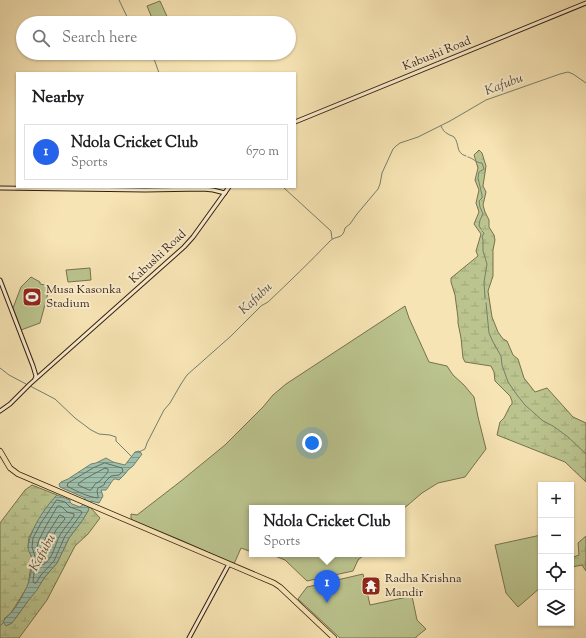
<!DOCTYPE html>
<meta charset="utf-8">
<style>
:root{--surface:#fff;--page:#f6f6f6;--text:#202124;--muted:#757577;--line:#e0e0e0;--accent:#2563eb}
body{margin:0;font-family:"Sorts Mill Goudy",serif;background:var(--page);color:var(--text)}
.controls{position:absolute;right:12px;bottom:12px;display:grid;overflow:hidden;border-radius:0px;box-shadow:0 1px 3px #0004}
.controls button{width:36px;height:36px;display:grid;place-items:center;padding:0;border:0;border-bottom:1px solid var(--line);background:var(--surface);color:var(--text);font:20px sans-serif}
.you{position:absolute;left:312px;top:443px;width:14px;height:14px;margin:-10px;border:3px solid #fff;border-radius:50%;background:#1a73e8;box-shadow:0 0 0 6px #1a73e833}
.badge{display:grid;place-items:center;width:26px;height:26px;border-radius:50%;background:var(--accent);color:#fff;font-size:13px;font-weight:700}
.pin{position:absolute;translate:-50% -33px;filter:drop-shadow(0 1px 2px #0008)}
.pin::after{content:'';position:absolute;top:21px;width:14px;height:12px;background:inherit;clip-path:polygon(0 0,100% 0,50% 100%)}
.popup{position:absolute;left:249px;top:505px;width:156px;height:52px;box-sizing:border-box;display:grid;place-content:center;border-radius:0px;background:var(--surface);filter:drop-shadow(0 1px 3px #0005);font-size:13px;white-space:nowrap;color:var(--muted)}
.popup b{font-size:15px;color:var(--text)}
.popup::after{content:'';position:absolute;left:50%;top:100%;margin-left:-8px;border:8px solid transparent;border-top-color:var(--surface)}
.list{margin:0;padding:0;list-style:none}
h2{display:flex;justify-content:space-between;align-items:center;height:52px;margin:0;padding:0 16px;font-size:17px}
h2 small{font-size:13px;font-weight:400;color:var(--muted)}
.list li{display:grid;grid-template-columns:26px 1fr auto;gap:12px;align-items:center;box-sizing:border-box;height:56px;margin:0 8px 8px;padding:0 8px;border:1px solid var(--line);border-radius:0px}
.list b{display:block;font-size:15px;white-space:nowrap}
.list p{margin:0;font-size:13px;white-space:nowrap;color:var(--muted)}
.list em{font-size:13px;font-style:normal;color:var(--muted)}
.icon{flex:none;width:22px;height:22px;fill:none;stroke:currentColor;stroke-width:2;stroke-linecap:round;stroke-linejoin:round}
.map{position:relative;flex:none;width:586px;height:638px;overflow:hidden}
.search{position:absolute;background:var(--surface);box-shadow:0 1px 3px #0004;left:16px;top:16px;width:280px;height:44px;display:flex;align-items:center;gap:10px;box-sizing:border-box;padding:0 14px;border-radius:22px;color:var(--muted);font-size:15px}
.panel{position:absolute;background:var(--surface);box-shadow:0 1px 3px #0004;left:16px;top:72px;width:280px;height:116px;border-radius:0px}
.map>svg:first-child{display:block}
</style>
<div class="map">
<svg width="586" height="638" viewBox="0 0 586 638">
<defs>
<pattern id="wetland-marsh" width="20" height="14" patternUnits="userSpaceOnUse"><rect width="20" height="14" fill="#bbc48e"/><path d="M1 5h8M5 5V1M11 12h8M15 12V8" fill="none" stroke="#a1a879"/></pattern>
<pattern id="water-rules" width="6" height="5" patternUnits="userSpaceOnUse"><rect width="6" height="5" fill="#9dbfab"/><path d="M0 2.5h6" fill="none" stroke="#819b8a"/></pattern>
</defs>
<rect width="100%" height="100%" fill="#f7e4b4"/>
<filter id="stains"><feTurbulence type="fractalNoise" baseFrequency=".005" numOctaves="4"/><feColorMatrix values="0 0 0 0 .2 0 0 0 0 .09 0 0 0 0 .02 0 0 0 .5 -.17"/></filter>
<radialGradient id="worn" r=".72"><stop offset=".6" stop-color="#630" stop-opacity="0"/><stop offset="1" stop-color="#630" stop-opacity=".3"/></radialGradient>
<g fill="#bbc48e" stroke="#77714e">
<polygon points="160,1 170,23 154,23 147,6"/>
<polygon points="90,268 91,280 68,282 66,270"/>
<polygon points="31,277 40,282 40,284 50,286 40,323 21,330 13,308 21,287"/>
<polygon points="405,306 409,318 429,362 447,366 453,375 464,385 474,397 478,417 486,449 465,477 438,483 422,493 402,510 402,508 252,508 252,552 241,548 234,564 183,541 132,520 131,518 131,514 137,515 181,481 225,445 263,407 273,395 286,384"/>
<polygon points="541,535 541,587 518,607 506,593 495,545"/>
<polygon points="270,554 365,554 358,560 353,571 307,581 285,560"/>
<polygon points="363,574 370,605 412,596 417,620 426,629 416,637 416,638 340,638 298,599 307,587"/>
</g>
<g fill="url(#wetland-marsh)" stroke="#77714e">
<polygon points="479,150 482,153 486,166 483,186 486,192 483,205 485,212 489,220 489,227 494,235 495,240 493,250 493,276 488,291 492,317 498,332 503,339 507,341 513,355 518,359 524,378 535,392 547,388 573,417 586,423 586,482 565,462 497,435 500,422 504,418 510,406 512,404 512,401 510,396 495,381 494,372 491,366 465,362 463,358 461,338 458,323 458,318 455,295 451,282 451,278 478,256 476,251 481,234 474,224 479,212 476,203 479,190 475,180 478,168 474,155"/>
<polygon points="32,485 57,495 44,511 34,529 29,537 28,547 32,559 28,586 11,613 4,619 8,625 15,619 44,578 57,563 69,538 82,521 88,511 89,506 100,518 88,534 75,546 47,600 19,638 0,638 0,523 25,490"/>
<polygon points="586,536 586,571 582,565 572,567 571,558 579,555 578,543"/>
</g>
<path fill="url(#water-rules)" stroke="#737f6c" d="M139,451L142,454L133,466L128,470L125,474L119,480L116,479H114C110,483 109,487 106,490H101L103,496L99,503L91,501L88,511L82,521L69,538L57,563L44,578L37,590L28,601L15,619L12,623L6,626L3,622C5,618 8,616 11,613C16,608 26,590 28,584C30,578 33,565 32,559C32,555 28,552 28,548C29,531 45,507 57,495L70,500V502L72,504L80,507L84,504L85,498L60,487L59,484L61,482L68,479L91,464L96,463L106,458L113,462L125,465L135,452Z"/>
<g fill="none" stroke-linecap="round" stroke-linejoin="round">
<g stroke="#686e5c" stroke-width="1">
<path d="M105,463L122,468L123,471L119,475L111,476L105,482L104,485L98,488L97,491L98,496V498C88,497 76,491 67,486L68,483L93,468Z"/>
<path d="M105,468L108,469V472L100,481L95,484L91,490H89L78,485L79,483C87,477 96,473 105,468Z"/>
<polygon points="57,500 65,502 70,507 81,511 82,513 65,536 54,561 41,575 36,583 34,583 33,581 36,560 32,547 33,538 41,523"/>
<path d="M58,506H60L62,507L67,512L74,514V516C70,522 64,528 60,535C55,544 53,559 43,565L41,563V557L37,547L39,540L46,526Z"/>
<polygon points="60,515 64,517 65,519 56,530 47,549 45,550 43,547 44,542 47,535"/>
</g>
<g stroke="#737f6c" stroke-width="1">
<polyline points="119,0 130,23"/>
<polyline points="152,53 159,73"/>
<path d="M441,126C443,130 444,132 448,134C451,136 451,135 454,137C460,144 455,153 466,156"/>
<path d="M468,157C473,158 476,163 482,163L484,169L479,172L478,178L482,195V198L479,201L480,207L483,214L480,220L479,226L481,229"/>
<polyline points="283,187 331,231 332,239"/>
<polyline points="482,231 484,233 482,237 483,240 483,251 487,264 484,282 485,298"/>
<polyline points="486,303 489,333 493,342 501,356 502,365 508,382 517,395 525,405 543,421 553,426 568,437 586,454"/>
<polyline points="0,368 9,375 26,384"/>
<polyline points="30,386 55,399 75,418 91,430 99,434 110,435 116,437 116,441 132,457"/>
<path d="M139,452L145,449L147,443L164,410L170,403L181,384L187,375L231,336L261,306L268,302C289,282 310,262 330,241C336,235 343,240 345,228L350,224L357,214L378,189L380,184L382,173L393,149L396,146L400,143L418,137L450,121L486,100L560,74L568,72L573,74L586,83"/>
<polyline points="0,626 4,622"/>
</g>
<defs>
<g id="secondary">
<polyline points="295,122 586,3"/>
<polyline points="0,188 145,190 203,189 213,190 225,193"/>
<polyline points="0,280 33,366 36,376 35,379"/>
<polyline points="0,411 10,404 30,384 184,247 193,237 229,187"/>
<polyline points="189,638 229,564"/>
</g>
<polyline id="highway" points="0,451 10,468 18,474 274,583 280,587 334,638"/>
</defs>
<use href="#secondary" stroke="#331e0e" stroke-width="5"/>
<use href="#highway" stroke="#331e0e" stroke-width="6"/>
<use href="#secondary" stroke="#faedce" stroke-width="3"/>
<use href="#highway" stroke="#f7e4b4" stroke-width="4.5"/>
</g>
<defs>
<symbol id="stadium-square" viewBox="-11 -11 22 22"><rect x="-9" y="-9" width="18" height="18" rx="4" fill="#8f2418" stroke="#faedce"/><path d="M0-5a6.5 5 0 1 0 0 10a6.5 5 0 1 0 0-10ZM-3.5-1.8h7v3.6h-7Z" fill="#fff"/></symbol>
<symbol id="temple-square" viewBox="-11 -11 22 22"><rect x="-9" y="-9" width="18" height="18" rx="4" fill="#8f2418" stroke="#faedce"/><path d="M0-6L5-2H3V0L6.5 2.5H4V6H1.5V3h-3V6H-4V2.5H-6.5L-3 0V-2H-5Z" fill="#fff"/></symbol>
</defs>
<g fill-rule="evenodd">
<use href="#stadium-square" x="21" y="286" width="22" height="22"/>
<use href="#temple-square" x="360" y="575" width="22" height="22"/>
</g>
<g text-anchor="middle" dominant-baseline="central" stroke-width="4" stroke-linejoin="round" paint-order="stroke">
<g font-size="12" fill="#331e0e" stroke="#faedce">
<text transform="translate(437 54) rotate(-22)">Kabushi Road</text>
<text transform="translate(158 257) rotate(-43)">Kabushi Road</text>
</g>
<g font-size="12" fill="#331e0e" stroke="#faedce" text-anchor="start">
<text x="46" y="290">Musa Kasonka<tspan x="46" dy="14">Stadium</tspan></text>
<text x="385" y="579">Radha Krishna<tspan x="385" dy="14">Mandir</tspan></text>
</g>
<g font-size="13" font-style="italic" fill="#534e3d" stroke="#faedce">
<text transform="translate(504 85) rotate(-21)">Kafubu</text>
<text transform="translate(256 299) rotate(-43)">Kafubu</text>
<text transform="translate(43 553) rotate(-61)">Kafubu</text>
</g>
</g>
<rect width="100%" height="100%" filter="url(#stains)"/>
<rect width="100%" height="100%" fill="url(#worn)"/>
</svg>
<div class="controls">
<button>+</button>
<button>−</button>
<button><svg class="icon" aria-label="locate" viewBox="0 0 24 24"><circle cx="12" cy="12" r="6"/><path d="M12 2v4M12 18v4M2 12h4M18 12h4"/></svg></button>
<button><svg class="icon" aria-label="layers" viewBox="0 0 24 24"><path d="M12 4l9 5-9 5-9-5zM3 14l9 5 9-5"/></svg></button>
</div>
<div class="you"></div>
<div class="pin badge" style="left:327px;top:603px">1</div>
<div class="popup"><b>Ndola Cricket Club</b>Sports</div>
<div class="search"><svg class="icon" aria-label="search" viewBox="0 0 24 24"><circle cx="10" cy="10" r="6"/><path d="M15 15l6 6"/></svg>Search here</div>
<section class="panel">
<h2>Nearby<small></small></h2>
<ul class="list">
<li><span class="badge">1</span><div><b>Ndola Cricket Club</b><p>Sports</p></div><em>670 m</em></li>
</ul>
</section>
</div>
